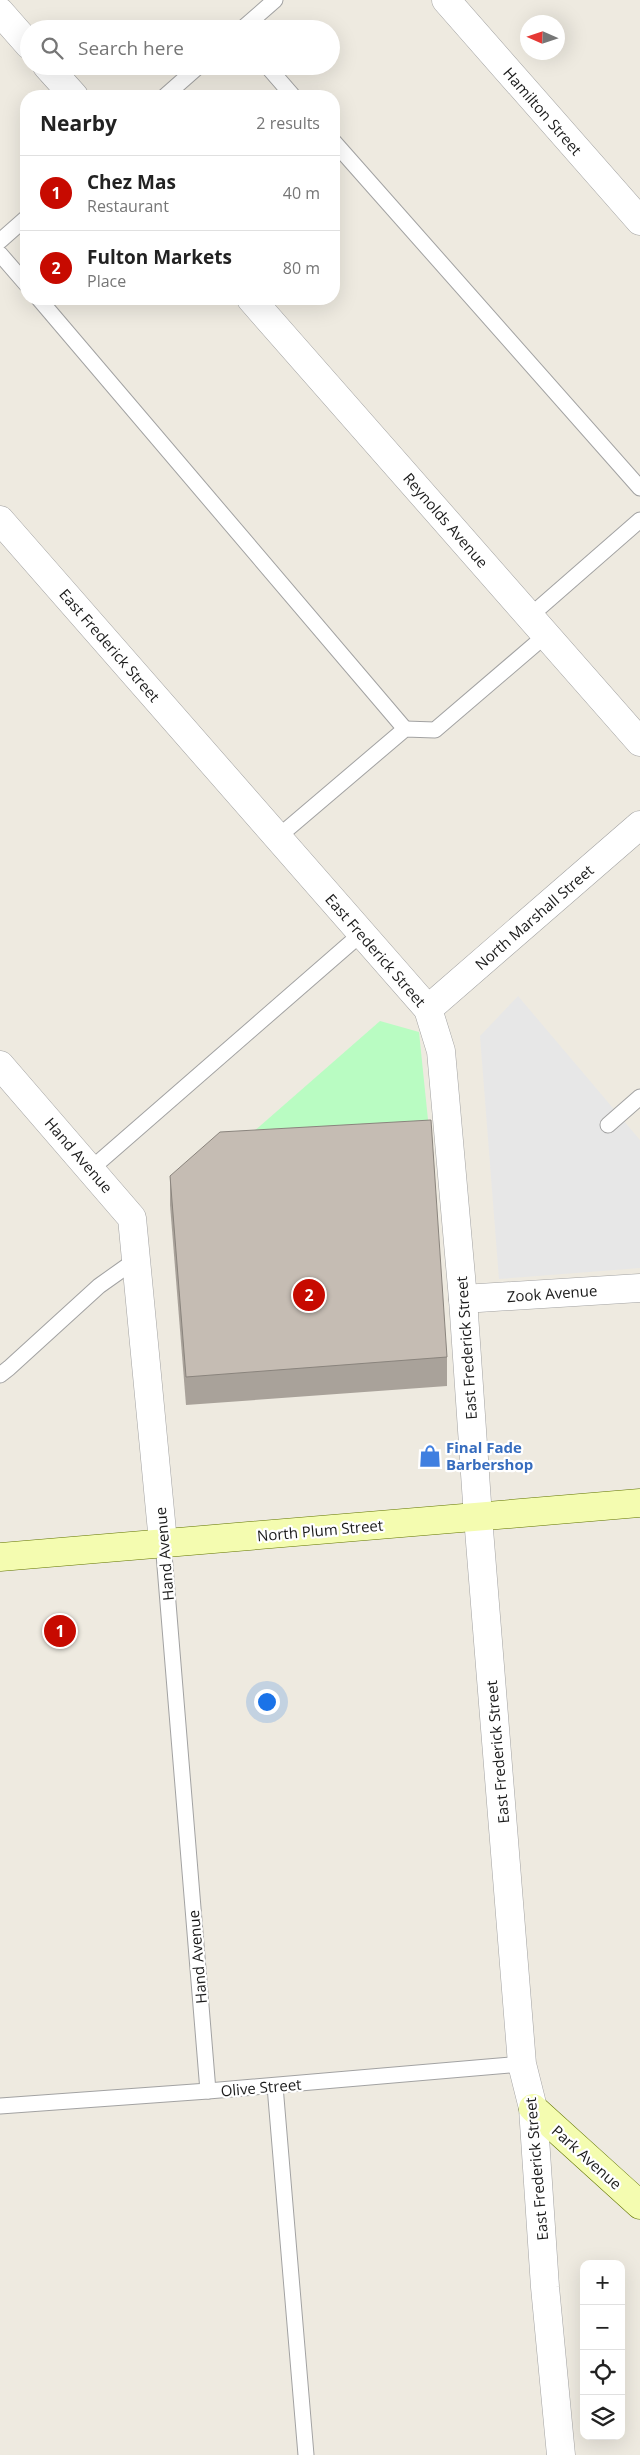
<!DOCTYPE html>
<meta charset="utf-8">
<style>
:root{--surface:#fff;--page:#f2f2f2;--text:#222;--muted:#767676;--line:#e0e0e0;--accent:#c70a00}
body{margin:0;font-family:"Open Sans",sans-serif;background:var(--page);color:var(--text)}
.controls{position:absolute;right:15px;bottom:15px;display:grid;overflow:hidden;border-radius:10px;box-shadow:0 5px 20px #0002}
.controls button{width:45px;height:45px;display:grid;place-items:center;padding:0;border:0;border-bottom:1px solid var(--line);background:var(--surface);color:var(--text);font:25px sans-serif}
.compass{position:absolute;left:520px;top:15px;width:45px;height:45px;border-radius:50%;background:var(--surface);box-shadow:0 5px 20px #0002;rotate:273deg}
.you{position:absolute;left:266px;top:1701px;width:18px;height:18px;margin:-12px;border:4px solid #fff;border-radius:50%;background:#1a73e8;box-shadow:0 0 0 8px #1a73e833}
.badge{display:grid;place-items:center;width:32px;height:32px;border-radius:50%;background:var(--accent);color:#fff;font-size:16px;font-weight:700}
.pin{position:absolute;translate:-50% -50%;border:2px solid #fff;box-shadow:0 1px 5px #0006}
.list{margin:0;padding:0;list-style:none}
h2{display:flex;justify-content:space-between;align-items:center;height:65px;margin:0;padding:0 20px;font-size:21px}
h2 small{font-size:16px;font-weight:400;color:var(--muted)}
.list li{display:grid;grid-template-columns:32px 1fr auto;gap:15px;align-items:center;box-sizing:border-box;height:75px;padding:0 20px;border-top:1px solid var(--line)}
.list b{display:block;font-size:19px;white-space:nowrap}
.list p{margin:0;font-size:16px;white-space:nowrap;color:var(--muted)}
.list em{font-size:16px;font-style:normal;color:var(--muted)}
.icon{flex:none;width:28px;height:28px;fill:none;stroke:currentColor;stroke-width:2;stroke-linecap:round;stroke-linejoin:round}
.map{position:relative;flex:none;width:640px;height:2455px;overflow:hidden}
.search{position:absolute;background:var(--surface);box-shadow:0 5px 20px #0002;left:20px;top:20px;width:320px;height:55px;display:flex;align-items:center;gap:12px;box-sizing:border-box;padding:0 18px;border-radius:28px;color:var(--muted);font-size:19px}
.panel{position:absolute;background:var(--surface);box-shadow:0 5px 20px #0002;left:20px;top:90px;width:320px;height:215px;border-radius:20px}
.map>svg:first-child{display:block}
</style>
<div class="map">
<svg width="640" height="2455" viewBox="0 0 640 2455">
<rect width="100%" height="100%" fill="#eeeae0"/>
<polygon fill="#b9fcc2" points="380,1021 419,1032 431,1149 220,1161"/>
<polygon fill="#e7e7e7" points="518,996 640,1140 640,1268 499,1279 480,1036"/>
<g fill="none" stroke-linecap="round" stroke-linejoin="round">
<defs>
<g id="lane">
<polyline points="242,29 275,0"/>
<polyline points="267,66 293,96"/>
<polyline points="165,96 199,66"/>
<polyline points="334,142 640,488"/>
<polyline points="0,241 26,218"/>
<polyline points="0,254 26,284"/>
<polyline points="39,299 405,729"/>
<polyline points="530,616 640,520"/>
<polyline points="278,837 405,729 435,730 546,635"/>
<polyline points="608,1125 640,1097"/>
<polyline points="91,1169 362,933"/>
<polyline points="0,1375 9,1368 99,1286 137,1259"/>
<polyline points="163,1542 208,2091"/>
<polyline points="275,2086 306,2455"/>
<polyline points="0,2106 208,2091 522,2064"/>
</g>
<g id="street">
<polyline points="446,0 640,221"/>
<polyline points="0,12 29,45"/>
<polyline points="47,66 74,96"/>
<polyline points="251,299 640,742"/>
<polyline points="0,520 428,1009 441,1051 463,1299 478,1517 522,2064 533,2108 545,2287 561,2455"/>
<polyline points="428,1009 640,825"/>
<polyline points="0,1065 132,1218 163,1542"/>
<polyline points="463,1299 640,1288"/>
</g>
<g id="secondary">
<polyline points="0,1557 640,1503"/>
<polyline points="533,2108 640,2205"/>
</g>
</defs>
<use href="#lane" stroke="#a2a2a2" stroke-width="17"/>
<use href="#street" stroke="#a2a2a2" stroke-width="29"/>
<use href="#secondary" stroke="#627500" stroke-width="29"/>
<use href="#lane" stroke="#fff" stroke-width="15"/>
<use href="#street" stroke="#fff" stroke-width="28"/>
<use href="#secondary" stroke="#f4fcb0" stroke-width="28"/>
</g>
<polygon fill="#a9a29a" points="170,1176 447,1357 447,1386 186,1405 170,1205"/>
<polygon fill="#c5bcb3" stroke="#8a847d" points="431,1120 447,1357 186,1377 170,1176 220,1132"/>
<defs>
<symbol id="shop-bare" viewBox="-9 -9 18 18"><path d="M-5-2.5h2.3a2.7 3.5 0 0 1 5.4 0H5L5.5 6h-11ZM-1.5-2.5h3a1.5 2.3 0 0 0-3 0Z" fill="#3f7fe0" stroke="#fff" stroke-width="2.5" paint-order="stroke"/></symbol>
</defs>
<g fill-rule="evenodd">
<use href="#shop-bare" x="414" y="1440" width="32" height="32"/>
</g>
<g text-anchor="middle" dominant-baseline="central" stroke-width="4.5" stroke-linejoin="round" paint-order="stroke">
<g font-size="15" fill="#1b1b1b" stroke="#fff">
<text transform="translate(543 111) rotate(49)">Hamilton Street</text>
<text transform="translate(446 520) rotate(49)">Reynolds Avenue</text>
<text transform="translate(110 645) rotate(49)">East Frederick Street</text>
<text transform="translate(534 917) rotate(-41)">North Marshall Street</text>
<text transform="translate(376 950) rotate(49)">East Frederick Street</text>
<text transform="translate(79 1155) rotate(49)">Hand Avenue</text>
<text transform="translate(552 1293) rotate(-4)">Zook Avenue</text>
<text transform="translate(466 1348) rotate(-94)">East Frederick Street</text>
<text transform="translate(320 1530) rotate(-5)">North Plum Street</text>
<text transform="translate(164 1554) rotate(-95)">Hand Avenue</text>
<text transform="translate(497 1752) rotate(-95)">East Frederick Street</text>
<text transform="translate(197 1957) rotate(-95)">Hand Avenue</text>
<text transform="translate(261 2087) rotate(-5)">Olive Street</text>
<text transform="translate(587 2157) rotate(42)">Park Avenue</text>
<text transform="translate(536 2169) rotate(-95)">East Frederick Street</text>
</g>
<g font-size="15" font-weight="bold" fill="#366cbe" stroke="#fff" text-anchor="start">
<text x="446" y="1447">Final Fade<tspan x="446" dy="17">Barbershop</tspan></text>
</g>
</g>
</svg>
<div class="controls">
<button>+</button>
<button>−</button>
<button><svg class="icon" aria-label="locate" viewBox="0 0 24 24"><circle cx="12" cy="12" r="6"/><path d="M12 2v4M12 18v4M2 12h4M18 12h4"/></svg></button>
<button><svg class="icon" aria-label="layers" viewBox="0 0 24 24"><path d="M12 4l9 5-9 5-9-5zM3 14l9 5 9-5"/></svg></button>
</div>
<svg class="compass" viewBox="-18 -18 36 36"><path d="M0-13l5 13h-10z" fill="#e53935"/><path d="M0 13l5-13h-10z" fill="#767676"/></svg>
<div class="you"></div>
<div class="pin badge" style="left:60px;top:1631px">1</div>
<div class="pin badge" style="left:309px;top:1295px">2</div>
<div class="search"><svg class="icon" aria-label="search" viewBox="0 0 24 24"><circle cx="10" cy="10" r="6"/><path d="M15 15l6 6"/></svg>Search here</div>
<section class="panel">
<h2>Nearby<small>2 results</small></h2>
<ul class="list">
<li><span class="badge">1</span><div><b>Chez Mas</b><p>Restaurant</p></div><em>40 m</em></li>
<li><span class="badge">2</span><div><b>Fulton Markets</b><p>Place</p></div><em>80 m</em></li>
</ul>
</section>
</div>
